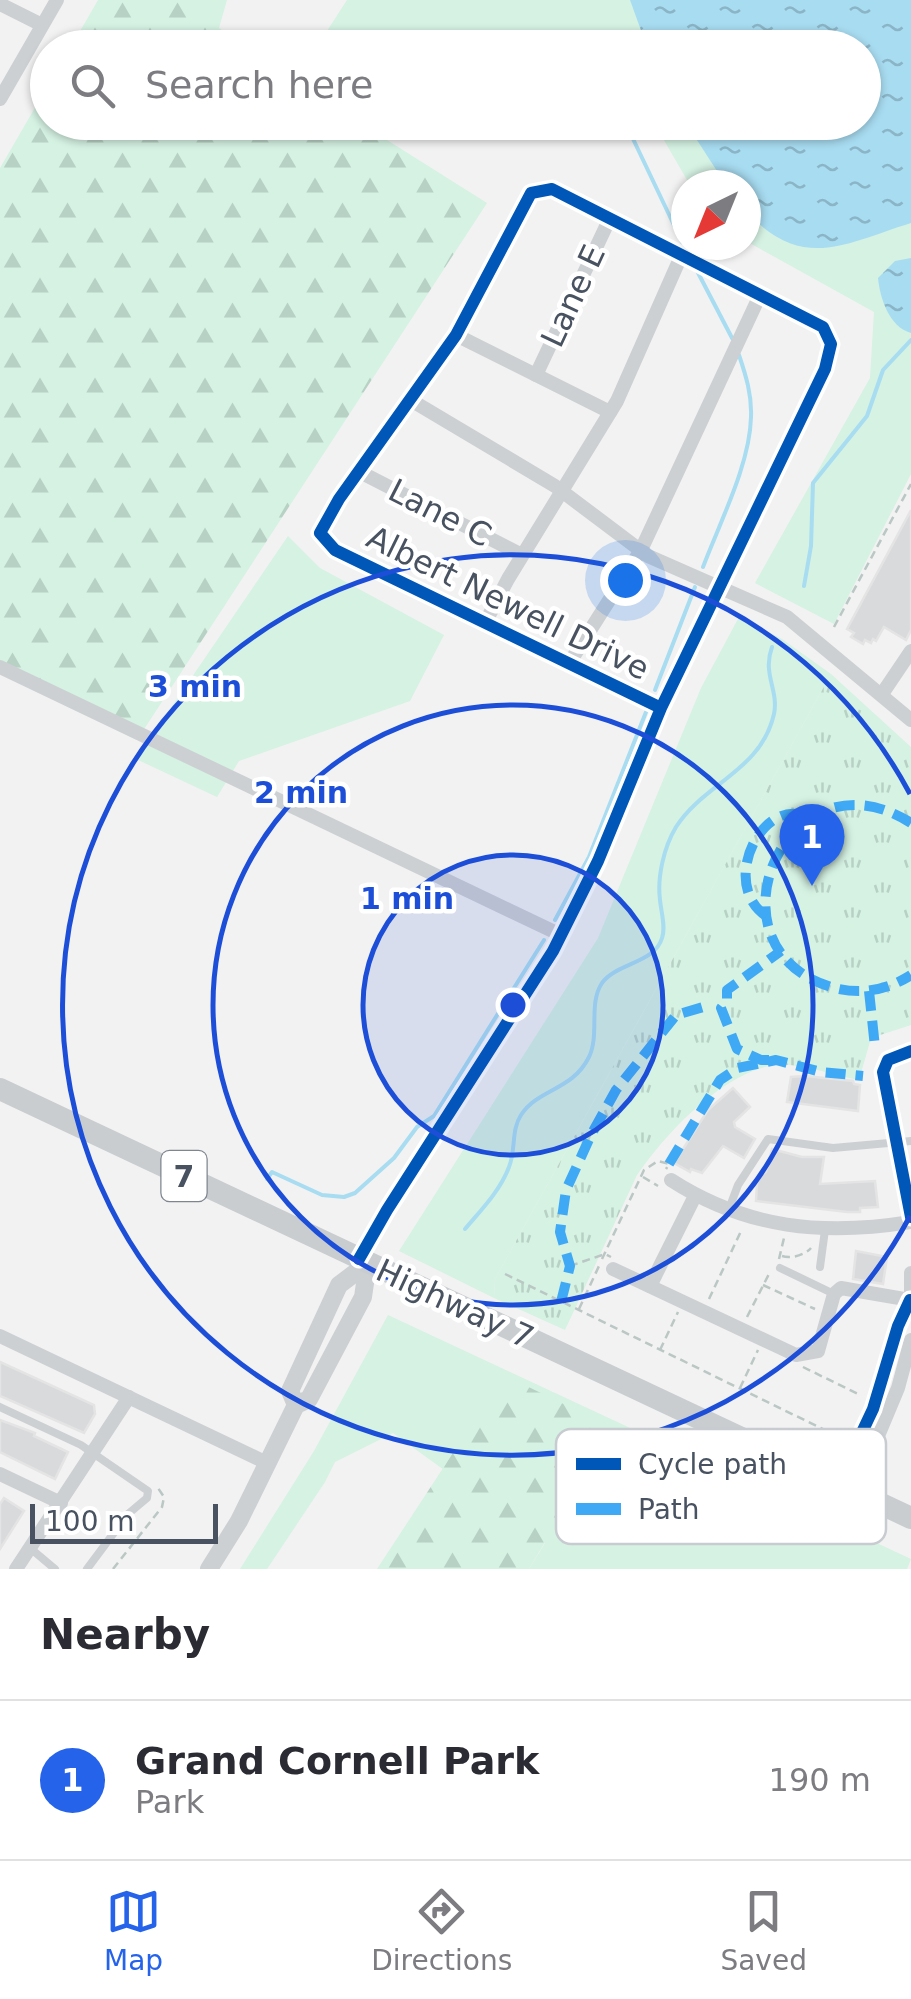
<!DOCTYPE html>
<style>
:root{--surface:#fff;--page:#f2f2f3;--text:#2b2b33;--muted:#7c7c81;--line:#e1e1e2;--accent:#2563eb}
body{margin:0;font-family:"DejaVu Sans",sans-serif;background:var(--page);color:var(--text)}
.compass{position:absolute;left:671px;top:170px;width:90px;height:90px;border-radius:50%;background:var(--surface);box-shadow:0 2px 8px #0004;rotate:223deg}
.scale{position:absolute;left:30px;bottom:25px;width:188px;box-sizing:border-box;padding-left:10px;border:5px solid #485260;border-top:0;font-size:28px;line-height:35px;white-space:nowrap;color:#485260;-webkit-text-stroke:8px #fff;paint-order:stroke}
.you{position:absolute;left:625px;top:580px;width:35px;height:35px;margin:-25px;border:8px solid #fff;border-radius:50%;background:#1a73e8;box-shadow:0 0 0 15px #1a73e833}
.badge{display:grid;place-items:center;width:65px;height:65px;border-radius:50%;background:var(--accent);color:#fff;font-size:32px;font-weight:700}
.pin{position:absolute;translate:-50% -82px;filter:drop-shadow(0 2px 5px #0008)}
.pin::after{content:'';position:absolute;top:52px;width:35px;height:30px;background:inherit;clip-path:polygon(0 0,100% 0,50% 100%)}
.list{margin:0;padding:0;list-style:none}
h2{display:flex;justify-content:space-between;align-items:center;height:130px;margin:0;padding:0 40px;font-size:42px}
h2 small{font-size:32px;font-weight:400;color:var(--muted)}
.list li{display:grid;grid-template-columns:65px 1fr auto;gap:30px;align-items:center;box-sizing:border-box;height:160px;padding:0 40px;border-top:2px solid var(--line)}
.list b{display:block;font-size:38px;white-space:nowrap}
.list p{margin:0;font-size:32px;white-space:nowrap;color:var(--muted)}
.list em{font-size:32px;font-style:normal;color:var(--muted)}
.icon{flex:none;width:55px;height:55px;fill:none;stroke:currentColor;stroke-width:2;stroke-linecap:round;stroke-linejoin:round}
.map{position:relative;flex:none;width:911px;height:1569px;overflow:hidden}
.search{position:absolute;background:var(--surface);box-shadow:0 2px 8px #0004;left:30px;right:30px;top:30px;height:110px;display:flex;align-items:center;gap:25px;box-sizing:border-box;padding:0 35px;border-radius:55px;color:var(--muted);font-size:38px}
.sheet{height:290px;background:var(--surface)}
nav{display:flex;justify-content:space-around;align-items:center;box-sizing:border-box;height:140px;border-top:2px solid var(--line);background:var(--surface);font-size:28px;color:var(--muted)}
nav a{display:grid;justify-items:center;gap:5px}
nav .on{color:var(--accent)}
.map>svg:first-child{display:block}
</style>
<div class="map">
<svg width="911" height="1569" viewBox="0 0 911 1569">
<defs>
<pattern id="forest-firs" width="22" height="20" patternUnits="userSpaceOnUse" patternTransform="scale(2.5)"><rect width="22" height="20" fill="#d5f2e3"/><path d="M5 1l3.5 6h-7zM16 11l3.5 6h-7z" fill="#b8d1c5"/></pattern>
<pattern id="park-tufts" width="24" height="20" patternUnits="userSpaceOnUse" patternTransform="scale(2.5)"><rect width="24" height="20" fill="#d5f2e3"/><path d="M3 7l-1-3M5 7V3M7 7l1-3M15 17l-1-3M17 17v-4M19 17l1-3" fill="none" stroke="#b8d1c5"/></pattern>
<pattern id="water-ripples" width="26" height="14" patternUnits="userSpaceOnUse" patternTransform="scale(2.5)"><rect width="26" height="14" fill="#a8dcf1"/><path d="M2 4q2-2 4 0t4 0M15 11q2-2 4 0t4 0" fill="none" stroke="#8bb5c7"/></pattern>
</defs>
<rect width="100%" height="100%" fill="#f2f2f2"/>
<g fill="#d5f2e3">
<polygon points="347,0 911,0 911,474 834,624 755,583 870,378 874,312 746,241 746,185 690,185 654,123 864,122 864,48 364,48 327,31"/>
<polygon points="288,536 320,568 444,635 410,701 239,761 217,797 136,759"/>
<polygon points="739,617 782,639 831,674 495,1279 494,1298 399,1251 598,938 701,688"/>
<polygon points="388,1315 911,1559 907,1569 529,1569 545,1543 393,1433 335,1462 325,1482 267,1569 240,1569 314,1451"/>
</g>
<g fill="url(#forest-firs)">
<polygon points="98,0 227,0 219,28 246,47 71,47"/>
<polygon points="47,87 48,122 360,123 487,203 137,740 0,674 0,168"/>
<polygon points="504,1375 613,1428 529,1569 377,1569"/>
</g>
<path fill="url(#park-tufts)" d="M831,674L911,747V1025L871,1038L859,1080C837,1076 795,1062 774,1065C721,1074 666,1133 637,1175L565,1330L494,1298L495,1279Z"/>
<g fill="url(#water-ripples)">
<path d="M630,0H911V223C844,244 802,272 746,211V185H726L686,123L864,122V48L647,47Z"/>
<path d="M911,258V333C889,327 880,298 878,278L895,261Z"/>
</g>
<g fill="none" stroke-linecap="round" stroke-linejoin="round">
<g stroke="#a8dcf1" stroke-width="4">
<polyline points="625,122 683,244"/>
<polyline points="695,267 732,338"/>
<path d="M703,567C720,522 750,464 751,417C752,395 746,376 739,355"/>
<polyline points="804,586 811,546 813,483 867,416 883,370 911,340"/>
<polyline points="655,690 695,587"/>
<polyline points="555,920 589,857 646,712"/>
<polyline points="267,1179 272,1172 322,1195 344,1197 355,1193 394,1158 417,1127 434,1116 544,940"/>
<path d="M465,1229C481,1210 500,1191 509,1167C516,1150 511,1130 521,1115C539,1088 572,1091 589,1057C600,1034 588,1004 602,983C616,963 655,963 662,938C666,928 661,911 660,900C657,877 664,847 676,827C704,783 761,771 774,714C779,690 762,674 772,647"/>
</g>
</g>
<g fill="#d9dadc" stroke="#e4e4e5" stroke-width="2.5">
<polygon points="911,510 911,630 906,640 884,627 876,641 873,639 871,643 865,640 863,644 851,637 854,633 847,629"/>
<polygon points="805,1076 853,1081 854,1084 860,1085 858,1111 787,1102 791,1077"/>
<polygon points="733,1088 750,1107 734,1122 735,1127 755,1139 744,1158 723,1146 702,1173 691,1169 690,1172 674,1163 708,1110"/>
<polygon points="772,1149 802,1157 824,1157 820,1184 875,1181 878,1207 860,1208 860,1212 847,1212 756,1201 757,1183 760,1175 766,1172"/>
<polygon points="856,1251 887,1257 883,1284 853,1279"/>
<polygon points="0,1362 94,1405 95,1414 84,1433 0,1396"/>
<polygon points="0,1420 35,1433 34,1436 68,1452 55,1479 0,1452"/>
<polygon points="4,1498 24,1511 0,1549 0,1504"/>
</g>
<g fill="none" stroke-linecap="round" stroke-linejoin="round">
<g stroke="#bac7c4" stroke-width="2.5" stroke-dasharray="8 5" stroke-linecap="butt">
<polyline points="834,627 911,484"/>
<polyline points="643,1177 658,1186"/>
<path d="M782,1256C791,1259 805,1255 811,1248"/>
<polyline points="602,1259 644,1170 658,1161 669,1164 666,1169"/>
<polyline points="779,1259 784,1238"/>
<polyline points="570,1266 605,1254 611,1257"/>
<polyline points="505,1274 833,1434 840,1442"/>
<polyline points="763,1285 815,1309"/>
<polyline points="709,1299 742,1229"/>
<polyline points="579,1309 599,1266"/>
<polyline points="747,1317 770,1272"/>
<polyline points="660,1350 678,1312"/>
<polyline points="803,1367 860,1395"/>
<polyline points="740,1388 758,1350"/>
<polyline points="113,1569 162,1507 164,1497 156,1485"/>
</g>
<g stroke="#cdd0d3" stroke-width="8">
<polyline points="729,1209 738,1185 768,1139 833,1148 911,1141"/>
<polyline points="820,1267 825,1230"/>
<polyline points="780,1268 834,1294"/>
<polyline points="0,1407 81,1445 148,1491 147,1498 128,1514 87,1569"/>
<polyline points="30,1548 55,1569"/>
</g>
<g stroke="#cdd0d3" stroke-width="14">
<polyline points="0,4 42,25"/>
<polyline points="0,99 57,0"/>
<polyline points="456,335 610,412"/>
<polyline points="536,375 610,218"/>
<polyline points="409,399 555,486 648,556 787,617 911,720"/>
<polyline points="358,471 522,555"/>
<polyline points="485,623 508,579 617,401 682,254"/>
<polyline points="570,662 641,550 761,293"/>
<polyline points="0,667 561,935"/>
<polyline points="882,694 911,651"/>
<polyline points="911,1051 888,1060 883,1072 911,1217"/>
<path d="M671,1180C747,1229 824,1236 911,1222"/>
<polyline points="359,1259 387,1210 553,951 598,861 661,708 825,369 831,344 823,327 552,189 531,193 456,335 339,499 320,533 335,550 661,708"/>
<polyline points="613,1269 796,1355 818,1351 834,1294 841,1288 911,1300"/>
<polyline points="650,1286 695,1196"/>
<polyline points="911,1305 911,1273"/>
<polyline points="0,1336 267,1463"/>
<polyline points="0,1474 61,1503"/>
<polyline points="838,1483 873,1409 898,1326 910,1300"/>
<polyline points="855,1491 898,1388 911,1340"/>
<polyline points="16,1569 129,1397"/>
</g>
<g stroke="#cdd0d3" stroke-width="18">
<polyline points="296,1405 290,1391 339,1285 368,1263"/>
<polyline points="209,1569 239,1521 296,1405 309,1399 363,1297 368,1263"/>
</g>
<polyline stroke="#c9cdd0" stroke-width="22" points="0,1089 911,1518"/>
<g stroke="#3fa9f5" stroke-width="10" stroke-dasharray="20 10" stroke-linecap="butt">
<path d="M911,823C787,744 699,947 831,987C859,995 886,991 911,975"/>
<path d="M766,916C718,883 764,793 809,818"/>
<polyline points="869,991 875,1047"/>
<polyline points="769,1060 761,1060 737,1049 721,1008 727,1000 727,990 781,951"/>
<polyline points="669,1164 720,1080 738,1068 776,1060 821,1072 863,1076"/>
<polyline points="561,1302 570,1266 560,1232 566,1190 591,1135 616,1090 676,1015 710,1005"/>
</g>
<defs>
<g id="cycleway">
<polyline points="911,1051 888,1060 883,1072 911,1217"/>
<polyline points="359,1259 387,1210 553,951 598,861 661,708 825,369 831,344 823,327 552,189 531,193 456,335 339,499 320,533 335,550 661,708"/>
<polyline points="838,1483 873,1409 898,1326 910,1300"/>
</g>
</defs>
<use href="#cycleway" stroke="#fff" stroke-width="19"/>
<use href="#cycleway" stroke="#0057b8" stroke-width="12"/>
</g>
<circle cx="513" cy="1005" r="150" fill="#1d4ed8" fill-opacity=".12"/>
<g fill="none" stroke="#1d4ed8" stroke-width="5">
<circle cx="513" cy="1005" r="150"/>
<circle cx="513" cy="1005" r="300"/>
<path d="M910 1216A450 450 0 1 1 910 794"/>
</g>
<g text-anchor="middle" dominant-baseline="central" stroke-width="9" stroke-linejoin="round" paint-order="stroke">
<rect fill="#fff" stroke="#7f8690" stroke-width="2.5" x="161.5" y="1151" width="45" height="50" rx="8"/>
<g font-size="30" font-weight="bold" fill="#485260">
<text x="184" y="1176">7</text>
</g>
<g font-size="32" fill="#485260" stroke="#fff">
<text transform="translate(573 296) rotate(-65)">Lane E</text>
<text transform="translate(440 513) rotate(27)">Lane C</text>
<text transform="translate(508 603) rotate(26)">Albert Newell Drive</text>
<text transform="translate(455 1304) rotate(25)">Highway 7</text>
</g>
</g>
<rect x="556" y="1429" width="330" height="115" rx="15" fill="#fff" stroke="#c8cbcf" stroke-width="2.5"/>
<rect x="576" y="1458" width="45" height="12" fill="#0057b8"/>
<rect x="576" y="1503" width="45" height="12" fill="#3fa9f5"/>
<g font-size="28" fill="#485260">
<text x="638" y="1474">Cycle path</text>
<text x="638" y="1519">Path</text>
</g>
<circle cx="513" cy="1005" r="15" fill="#1d4ed8" stroke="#fff" stroke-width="5"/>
<g font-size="30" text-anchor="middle" font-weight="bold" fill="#1d4ed8" stroke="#fff" stroke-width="9" stroke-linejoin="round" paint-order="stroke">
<text x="195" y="697">3 min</text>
<text x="301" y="803">2 min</text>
<text x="407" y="909">1 min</text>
</g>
</svg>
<svg class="compass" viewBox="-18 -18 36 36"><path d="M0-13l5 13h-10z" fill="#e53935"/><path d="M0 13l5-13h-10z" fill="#7c7c81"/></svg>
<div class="scale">100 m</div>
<div class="you"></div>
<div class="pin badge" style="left:812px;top:886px">1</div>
<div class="search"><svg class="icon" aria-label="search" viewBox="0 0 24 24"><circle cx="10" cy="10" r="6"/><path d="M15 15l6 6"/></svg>Search here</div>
</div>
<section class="sheet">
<h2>Nearby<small></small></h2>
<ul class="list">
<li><span class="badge">1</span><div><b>Grand Cornell Park</b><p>Park</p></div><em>190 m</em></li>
</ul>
</section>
<nav>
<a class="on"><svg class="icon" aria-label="map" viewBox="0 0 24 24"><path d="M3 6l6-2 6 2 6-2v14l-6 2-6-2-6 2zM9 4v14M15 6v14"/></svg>Map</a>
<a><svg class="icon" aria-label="directions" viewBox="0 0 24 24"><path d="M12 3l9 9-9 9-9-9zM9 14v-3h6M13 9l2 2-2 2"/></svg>Directions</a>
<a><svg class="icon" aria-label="saved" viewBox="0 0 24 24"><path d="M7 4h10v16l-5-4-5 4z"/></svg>Saved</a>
</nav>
